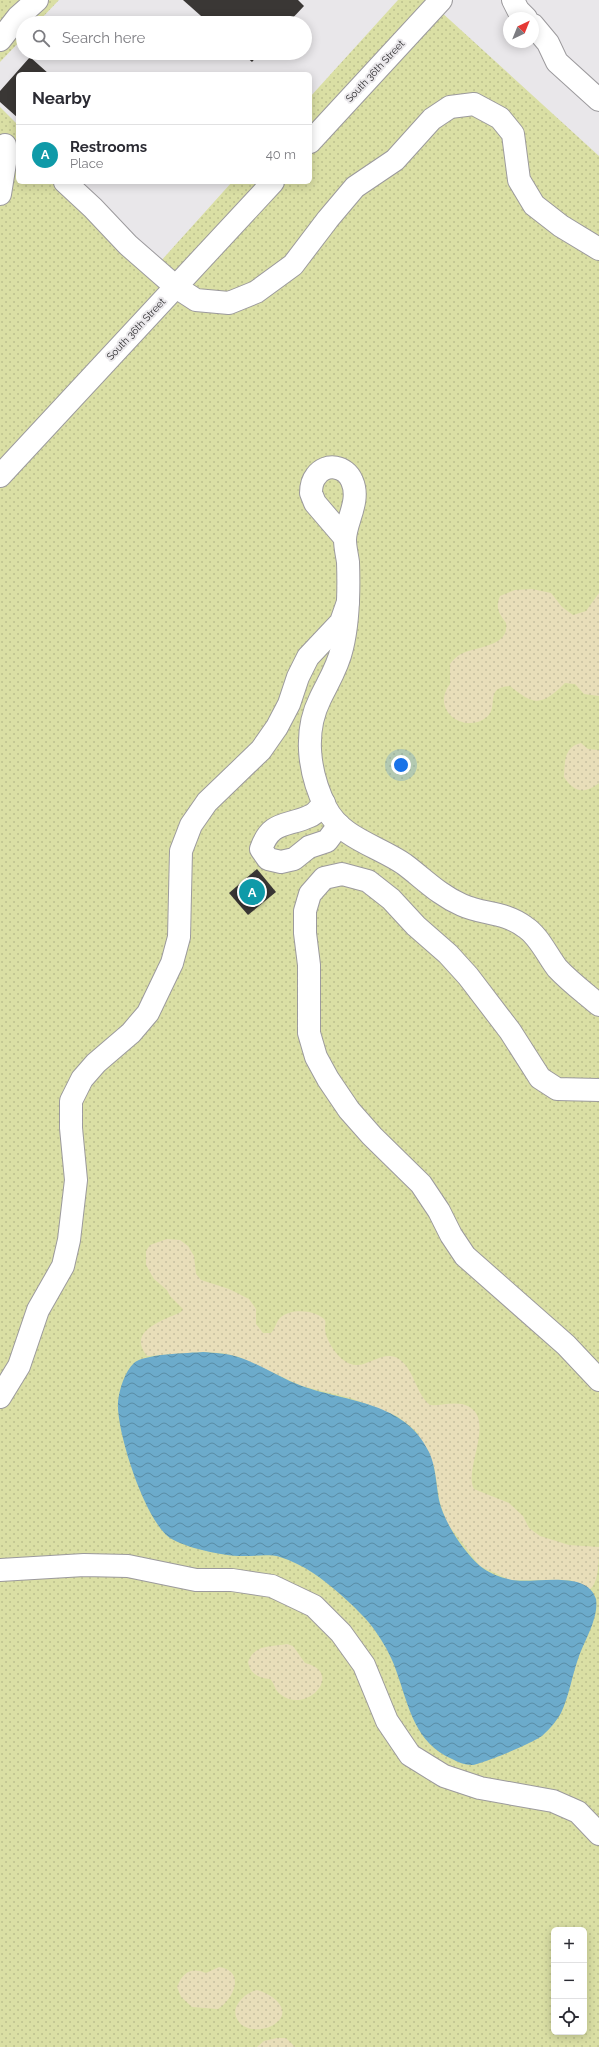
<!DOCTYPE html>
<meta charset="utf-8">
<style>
:root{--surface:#fff;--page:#f7f7f7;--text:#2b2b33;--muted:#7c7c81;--line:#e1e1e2;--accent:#db2777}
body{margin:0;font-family:Raleway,sans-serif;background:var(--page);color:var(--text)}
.controls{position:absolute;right:12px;bottom:12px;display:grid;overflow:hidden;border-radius:6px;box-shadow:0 2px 10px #0003}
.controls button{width:36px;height:36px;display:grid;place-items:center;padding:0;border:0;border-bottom:1px solid var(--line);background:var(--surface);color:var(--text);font:20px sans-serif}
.compass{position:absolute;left:503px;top:12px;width:36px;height:36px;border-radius:50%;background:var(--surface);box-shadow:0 2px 10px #0003;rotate:43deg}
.you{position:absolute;left:401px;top:765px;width:14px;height:14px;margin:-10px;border:3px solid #fff;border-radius:50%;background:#1a73e8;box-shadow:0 0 0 6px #1a73e833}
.badge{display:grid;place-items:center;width:26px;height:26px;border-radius:50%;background:var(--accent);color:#fff;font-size:13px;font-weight:700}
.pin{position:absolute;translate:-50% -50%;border:2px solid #fff;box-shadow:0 1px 4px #0006}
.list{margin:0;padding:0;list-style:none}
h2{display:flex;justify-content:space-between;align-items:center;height:52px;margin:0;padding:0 16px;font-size:17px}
h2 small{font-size:13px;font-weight:400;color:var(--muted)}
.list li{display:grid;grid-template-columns:26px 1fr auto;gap:12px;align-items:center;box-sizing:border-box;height:60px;padding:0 16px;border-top:1px solid var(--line)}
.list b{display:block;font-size:15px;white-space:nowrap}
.list p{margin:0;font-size:13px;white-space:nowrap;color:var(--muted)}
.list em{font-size:13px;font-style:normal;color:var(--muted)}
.icon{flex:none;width:22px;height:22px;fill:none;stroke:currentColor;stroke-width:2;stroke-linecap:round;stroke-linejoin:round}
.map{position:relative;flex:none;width:599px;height:2047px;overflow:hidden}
.search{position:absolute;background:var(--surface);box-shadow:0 2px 10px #0003;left:16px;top:16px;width:296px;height:44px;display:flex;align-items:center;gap:10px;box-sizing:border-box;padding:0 14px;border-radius:22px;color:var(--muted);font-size:15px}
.panel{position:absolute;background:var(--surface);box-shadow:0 2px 10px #0003;left:16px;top:72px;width:296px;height:112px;border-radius:6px}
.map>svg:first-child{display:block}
</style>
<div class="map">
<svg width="599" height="2047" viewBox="0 0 599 2047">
<defs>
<pattern id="grass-dots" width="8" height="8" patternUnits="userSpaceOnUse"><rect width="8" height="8" fill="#dadfa4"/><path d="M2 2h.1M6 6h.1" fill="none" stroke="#bcc08e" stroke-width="1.8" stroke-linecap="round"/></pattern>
<pattern id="sand-dots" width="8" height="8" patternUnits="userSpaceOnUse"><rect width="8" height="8" fill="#e8deb9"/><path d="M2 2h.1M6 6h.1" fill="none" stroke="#c7bfa0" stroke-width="1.8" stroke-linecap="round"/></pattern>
<pattern id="water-waves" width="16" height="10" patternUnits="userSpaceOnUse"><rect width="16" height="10" fill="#6cabcb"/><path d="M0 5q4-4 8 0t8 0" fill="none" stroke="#598ca5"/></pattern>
</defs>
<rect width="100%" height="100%" fill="#e9e7ea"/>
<g fill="url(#grass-dots)" fill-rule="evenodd">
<polygon points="0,0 59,0 37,23 23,23 23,38 0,62"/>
<path d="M398,0H428L599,156V2047H0V107L18,125V182H77L160,262L232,182H310V97ZM554,1930H584V2032H554Z"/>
</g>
<g fill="url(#sand-dots)">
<path d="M532,589L551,593L562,607L573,615L586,611L599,593V696L584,694L575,684L565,683C542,706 534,706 510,686C484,687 499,707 487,717C464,735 430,710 450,684V664C453,660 457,656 461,654C476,646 510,647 506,623C499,613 495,608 500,596L515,590Z"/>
<path d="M581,743L588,749L599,750V783C584,794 575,793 564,777C565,761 564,747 581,743Z"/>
<path d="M167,1239L180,1240L188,1246L194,1256L196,1274L201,1280L229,1289L249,1299L256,1309V1324L263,1333H271C276,1328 276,1321 281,1317C292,1308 316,1310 325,1320C326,1323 325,1326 325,1329C326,1343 343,1367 358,1365C371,1364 386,1350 399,1359C415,1370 415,1393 430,1405C440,1406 451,1402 461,1404C501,1412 462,1469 474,1489L509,1503L523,1516L529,1528L540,1536L569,1545L599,1547C599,1559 599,1583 590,1589L570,1580H510L480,1566L447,1523L440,1503L434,1466L416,1431L397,1416L351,1398L302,1386L239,1357L222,1353L203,1352L147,1356C126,1330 165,1320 181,1312L183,1309L170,1296L167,1290L154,1279L146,1265V1251L150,1245Z"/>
<path d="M287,1644L293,1646L305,1663C345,1672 307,1716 280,1694C274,1690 275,1683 270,1679C259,1678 250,1674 248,1662C254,1644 272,1647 287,1644Z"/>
<path d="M219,1967C246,1971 234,1999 218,2009L192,2007L181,1997L177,1987C183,1972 191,1967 206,1973Z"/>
<path d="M257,1990C270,1993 294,2009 276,2023C267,2031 246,2032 239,2022C228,2009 244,1993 257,1990Z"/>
<polygon points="277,2038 286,2038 295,2047 257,2047 264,2041"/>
</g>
<path fill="url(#water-waves)" d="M203,1352C215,1353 227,1353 238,1357C260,1364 280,1378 302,1386C347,1402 406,1402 429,1452C436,1467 436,1484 439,1500C444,1522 463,1551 480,1566C488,1573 502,1578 512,1580C535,1584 587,1569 596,1599C599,1618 584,1641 578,1659C572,1676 569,1696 561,1713C557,1720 550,1729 543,1735C536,1742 482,1764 472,1765C466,1765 457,1762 452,1759C415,1743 409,1707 397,1673C393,1660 386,1647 378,1635C369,1620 353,1606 340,1594C323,1579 303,1564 280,1557C269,1554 257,1556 245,1556C226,1557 186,1548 170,1538C145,1521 116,1431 118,1402C119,1390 125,1371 134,1363C143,1354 189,1353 203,1352Z"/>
<g fill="#3a3735">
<polygon points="183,0 298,0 304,6 288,23 209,23"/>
<polygon points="242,53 260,53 252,62"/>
<polygon points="30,57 49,74 18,74 18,118 0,102 0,91"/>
<polygon points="257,869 276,892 248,915 229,893"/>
</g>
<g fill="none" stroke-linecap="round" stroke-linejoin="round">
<defs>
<g id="minor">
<polyline points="513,0 518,10 526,18"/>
<polyline points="533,25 548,43 557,62 599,100"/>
<polyline points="0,40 18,17 37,0"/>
<polyline points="310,142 441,0"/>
<polyline points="65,182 93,208 128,245 176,287 196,300 229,303 256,292 293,265 328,219 355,187 395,160 432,119 450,107 474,104 500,118 513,134 519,180 534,205 561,226 599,249"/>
<polyline points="0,194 5,163 5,145"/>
<polyline points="0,476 273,182"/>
<path d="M345,538L315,503L311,493C311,487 312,481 316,476C326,462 346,466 352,481C361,501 345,522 345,540C345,547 347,555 348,562C349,590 349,620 342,648C338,667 328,682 320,699C303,733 309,774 326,808C341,838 378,846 404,864C423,878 439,895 462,905C484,915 503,911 525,927C539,936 547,955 557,968C570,982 585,993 599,1005"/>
<path d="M324,803C320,807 316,814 310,816C287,827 271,820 261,849L268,859L281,862L294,859L309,847L327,841L339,825"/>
<polyline points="599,1090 557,1089 540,1078 510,1031 468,976 448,954 416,926 391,899 368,881 342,874 324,878 310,894 305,911 305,933 309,965 309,1033 316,1057 328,1079 349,1110 372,1136 421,1184 439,1211 451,1235 465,1256 566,1345 599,1380"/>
<polyline points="0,1397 19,1366 38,1310 63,1266 69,1240 76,1180 71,1128 71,1101 82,1079 96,1063 131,1033 148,1013 172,963 179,937 181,851 191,825 207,802 261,750 277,727 289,704 298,677 308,657 341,622 348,602"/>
<polyline points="0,1570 84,1565 128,1566 196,1580 232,1580 272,1586 314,1606 341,1633 364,1665 387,1721 410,1755 444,1776 480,1788 553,1801 578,1812 599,1834"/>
</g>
</defs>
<use href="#minor" stroke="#9c9a9d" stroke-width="24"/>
<use href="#minor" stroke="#fff" stroke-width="22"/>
</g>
<g text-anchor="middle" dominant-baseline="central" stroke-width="4" stroke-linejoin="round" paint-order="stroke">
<g font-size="10" fill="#313032" stroke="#e9e7ea">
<text transform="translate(375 71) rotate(-47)">South 36th Street</text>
<text transform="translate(136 329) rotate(-47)">South 36th Street</text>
</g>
</g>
</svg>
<div class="controls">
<button>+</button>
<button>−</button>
<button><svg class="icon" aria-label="locate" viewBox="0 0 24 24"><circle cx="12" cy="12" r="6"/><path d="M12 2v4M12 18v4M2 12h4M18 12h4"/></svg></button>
</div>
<svg class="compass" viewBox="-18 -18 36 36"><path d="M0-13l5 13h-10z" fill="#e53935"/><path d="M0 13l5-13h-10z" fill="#7c7c81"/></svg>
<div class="you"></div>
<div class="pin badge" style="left:252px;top:892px;background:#0f9aa8">A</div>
<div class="search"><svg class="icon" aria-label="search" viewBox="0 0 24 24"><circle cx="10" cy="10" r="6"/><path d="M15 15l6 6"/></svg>Search here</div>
<section class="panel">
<h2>Nearby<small></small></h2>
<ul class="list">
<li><span class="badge" style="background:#0f9aa8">A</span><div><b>Restrooms</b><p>Place</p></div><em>40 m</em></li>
</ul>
</section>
</div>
